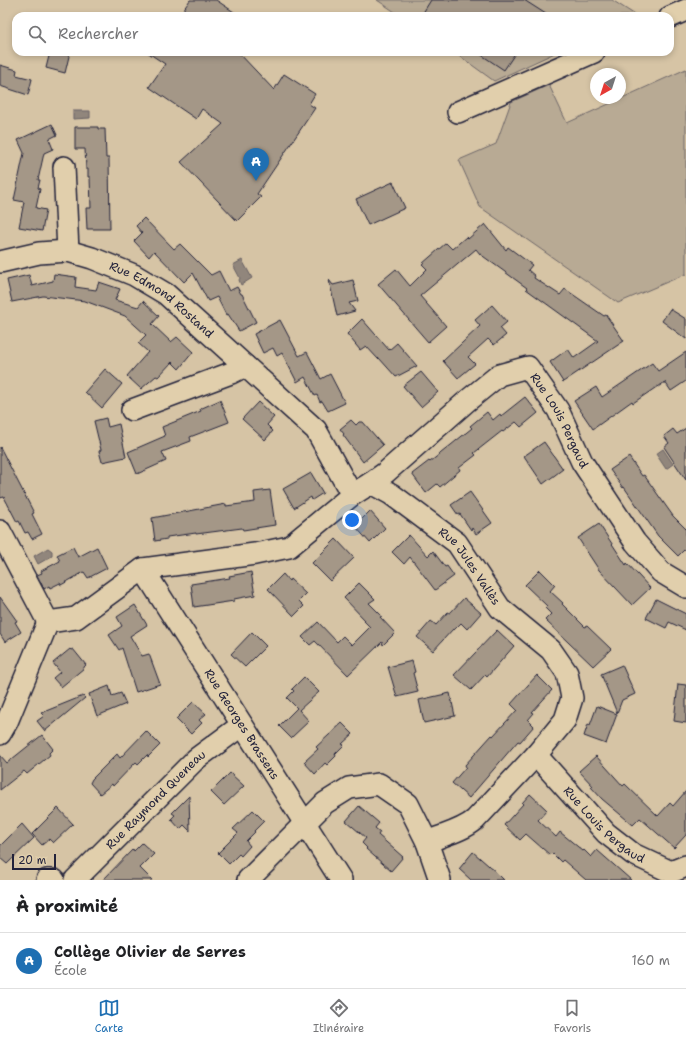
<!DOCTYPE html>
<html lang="fr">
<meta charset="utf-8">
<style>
:root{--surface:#fff;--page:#f2f2f2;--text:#202124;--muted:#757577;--line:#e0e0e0;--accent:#1f6fb2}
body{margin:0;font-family:"Shantell Sans",sans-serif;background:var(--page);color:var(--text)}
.compass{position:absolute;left:590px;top:68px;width:36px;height:36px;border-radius:50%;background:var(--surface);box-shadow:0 2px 6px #0003;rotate:219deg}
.scale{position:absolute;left:12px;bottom:10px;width:44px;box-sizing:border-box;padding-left:4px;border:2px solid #22223b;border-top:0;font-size:11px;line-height:14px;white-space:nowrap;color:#22223b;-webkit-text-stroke:3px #e1cfac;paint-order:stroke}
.you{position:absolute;left:352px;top:520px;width:14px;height:14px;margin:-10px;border:3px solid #fff;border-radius:50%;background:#1a73e8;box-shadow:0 0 0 6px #1a73e833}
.badge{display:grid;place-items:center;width:26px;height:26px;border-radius:50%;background:var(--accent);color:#fff;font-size:13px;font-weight:700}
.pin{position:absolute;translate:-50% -33px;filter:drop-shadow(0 1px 2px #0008)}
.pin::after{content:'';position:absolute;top:21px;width:14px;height:12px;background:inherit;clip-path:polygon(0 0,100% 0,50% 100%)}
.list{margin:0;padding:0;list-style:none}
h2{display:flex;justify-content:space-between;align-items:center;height:52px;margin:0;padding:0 16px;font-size:17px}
h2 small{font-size:13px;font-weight:400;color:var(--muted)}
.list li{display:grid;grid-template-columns:26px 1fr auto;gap:12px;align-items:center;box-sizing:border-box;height:56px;padding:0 16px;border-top:1px solid var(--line)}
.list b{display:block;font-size:15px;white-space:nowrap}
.list p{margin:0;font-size:13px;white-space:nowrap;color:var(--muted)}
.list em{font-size:13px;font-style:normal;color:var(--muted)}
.icon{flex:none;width:22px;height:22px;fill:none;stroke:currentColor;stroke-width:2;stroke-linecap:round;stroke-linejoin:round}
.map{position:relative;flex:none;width:686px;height:880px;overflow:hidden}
.search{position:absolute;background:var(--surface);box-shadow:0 2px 6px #0003;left:12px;right:12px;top:12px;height:44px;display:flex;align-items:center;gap:10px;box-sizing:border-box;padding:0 14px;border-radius:12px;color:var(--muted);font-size:15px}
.sheet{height:108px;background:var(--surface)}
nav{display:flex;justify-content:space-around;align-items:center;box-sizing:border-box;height:56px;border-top:1px solid var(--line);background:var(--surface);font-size:11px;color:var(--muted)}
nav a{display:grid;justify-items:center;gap:2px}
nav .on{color:var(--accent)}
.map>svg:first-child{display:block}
</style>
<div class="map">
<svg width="686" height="880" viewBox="0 0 686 880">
<rect width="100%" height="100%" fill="#d6c4a5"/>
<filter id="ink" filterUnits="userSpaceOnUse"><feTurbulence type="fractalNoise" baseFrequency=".025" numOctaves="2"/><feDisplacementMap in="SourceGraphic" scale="8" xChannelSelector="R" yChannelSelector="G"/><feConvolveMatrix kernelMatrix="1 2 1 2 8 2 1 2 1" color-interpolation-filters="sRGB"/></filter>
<g filter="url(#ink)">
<g fill="#b8aa94" stroke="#6d6668">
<polygon points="377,0 612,0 637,16 401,16"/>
<polygon points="454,52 557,52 494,81"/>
<polygon points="686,69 686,274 618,303 480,207 459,160 496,144 511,102 549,85 567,123"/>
</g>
<g fill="#91867c" stroke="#655e62">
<polygon points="73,111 90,111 90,118 73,119"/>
<polygon points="242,260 252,278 241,285 239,280 240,278 233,265"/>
<polygon points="663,449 673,464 666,469 656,454"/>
<polygon points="48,548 52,551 52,556 38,564 34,556"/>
</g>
<g fill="#a49787" stroke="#22223b">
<polygon points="190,0 216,0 240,16 179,16"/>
<polygon points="431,0 524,0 549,16 421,16"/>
<polygon points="50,52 70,52 65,73 46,68"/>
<polygon points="147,52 238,52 274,90 284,74 315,94 309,104 315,108 257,194 261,197 237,221 181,162 223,124 202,109 196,119 149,87 165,64"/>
<polygon points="477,52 516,52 504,70"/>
<polygon points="0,65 17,70 16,75 32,79 28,95 0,86"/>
<polygon points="52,124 57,135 49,139 53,149 44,153 38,180 40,180 38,188 40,189 36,208 46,210 42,231 19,227 24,202 14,200 24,153 18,140"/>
<polygon points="75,127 98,127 98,129 105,129 106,158 109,158 110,229 87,229 86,208 91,208 90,177 88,177 88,169 86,169 85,149 75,149"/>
<polygon points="393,182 405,208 368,225 356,199"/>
<polygon points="144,218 174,249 180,244 211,275 219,271 229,291 237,287 241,294 242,294 256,322 239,331 228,314 226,315 217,297 208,301 193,273 184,282 154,251 149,257 134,241 142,233 136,226"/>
<polygon points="485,224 506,250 508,247 532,265 528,270 535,276 534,278 560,295 565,289 604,316 606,315 624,341 563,382 550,362 568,349 574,358 598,341 526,289 527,288 480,254 476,249 420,296 446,326 428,342 378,284 396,269 410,286 427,269 422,264 446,243 452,249 466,237 468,239"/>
<polygon points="54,274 76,277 75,287 96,290 99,282 120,289 115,300 138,307 143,301 159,316 152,324 171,342 177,337 193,352 179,369 172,362 158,377 156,376 141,389 127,376 148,352 138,343 146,335 125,316 85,301 43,296 12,302 7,280 29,275 32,286 53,281"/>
<polygon points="329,280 333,285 353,280 358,301 349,303 355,311 337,316"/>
<polygon points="492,305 507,322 500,328 506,335 494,345 488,339 468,357 475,364 458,378 443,361 480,326 475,320"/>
<polygon points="670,309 686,319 686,339 662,321"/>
<polygon points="362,319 389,350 397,343 417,366 396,377 379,358 378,359 366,346 360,350 347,334"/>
<polygon points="280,320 299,356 307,352 321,379 330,374 345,403 328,411 322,401 320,402 317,395 315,396 305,377 297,382 282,353 277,356 273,348 263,353 254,334"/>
<polygon points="686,352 686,381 671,391 665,382 658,387 658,386 633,403 632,401 593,429 574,401 596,387 602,397 652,363 658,371"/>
<polygon points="105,369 122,384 102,408 85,392"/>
<polygon points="421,372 438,392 421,407 403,386"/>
<polygon points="525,397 538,413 521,427 516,422 503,432 502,431 474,453 476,455 459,468 460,470 440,487 437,484 426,493 412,474 429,461 430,462 472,428 470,426 487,412 493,420 500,414 501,416"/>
<polygon points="220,400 229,422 190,437 191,441 162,452 166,461 137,474 128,452 165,436 162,427 201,411 200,409"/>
<polygon points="258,402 274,417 267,425 273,431 265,440 242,419"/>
<polygon points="106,418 108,427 119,424 126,457 102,462 99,451 101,450 94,421"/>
<polygon points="351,420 356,425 359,422 363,422 383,445 363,462 343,435 344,434 340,429"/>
<polygon points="686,428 686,480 664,447 669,443 664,436 673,429 677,434"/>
<polygon points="544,442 563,469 543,484 524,456"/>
<polygon points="0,447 34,513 32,514 42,534 32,539 28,532 25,533 19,521 17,522 4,497 0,498"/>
<polygon points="629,457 642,476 644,475 673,516 686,529 686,548 678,556 658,536 624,487 623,488 610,470"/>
<polygon points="311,473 323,493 312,500 311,497 294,508 283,489"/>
<polygon points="270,490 275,525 243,530 242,528 196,534 196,533 167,537 167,539 155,541 152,518 226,504 226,506 255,502 254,492"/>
<polygon points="470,492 492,523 476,534 472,528 471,530 460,514 458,515 451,505"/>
<polygon points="370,511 385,528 370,543 355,526"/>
<polygon points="599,524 626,565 627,563 650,588 632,605 599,570 578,538"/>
<polygon points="409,535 428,556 433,551 445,567 447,566 454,576 435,590 410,557 404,564 392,552"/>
<polygon points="336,539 354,558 330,581 312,563"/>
<polygon points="73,547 78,557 97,547 107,568 88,578 84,572 61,585 60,583 50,588 49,586 44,589 37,575 42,573 41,571 60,561 57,555"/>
<polygon points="540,570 555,585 550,591 563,603 562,604 585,627 587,626 611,649 593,666 545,620 551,614 545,608 547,606 525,585"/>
<polygon points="251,572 255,595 234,599 234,601 194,607 191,584 230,578 229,576"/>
<polygon points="283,574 289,581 290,579 306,594 299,601 304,606 294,616 268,589"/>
<polygon points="359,583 375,599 369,603 382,616 380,617 395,633 383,645 382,642 348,675 315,641 310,645 302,637 318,622 337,642 343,636 352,645 370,627 364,621 365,620 344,598"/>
<polygon points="0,597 17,621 15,622 21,632 5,642 0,634"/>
<polygon points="464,598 481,613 467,629 461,623 454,630 453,629 433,651 417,637 431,621 436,625 448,612 450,613"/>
<polygon points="656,599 686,614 686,630 669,622 666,628 646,618"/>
<polygon points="135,605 147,625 130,636 142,656 149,654 160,684 136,692 122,648 119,650 109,635 122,626 117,617"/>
<polygon points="497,630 514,646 487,677 485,675 471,690 454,675"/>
<polygon points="252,632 266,646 245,667 231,654"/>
<polygon points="70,649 71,650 73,649 86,665 84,667 84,668 61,687 53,678 60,672 53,663"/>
<polygon points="412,661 415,672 413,673 418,692 397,697 388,667"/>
<polygon points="622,665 635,694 622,700 617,713 601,674"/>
<polygon points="537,675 552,690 532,712 534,713 528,720 534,726 520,742 518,741 469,798 452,783 466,767 465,765 492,735 493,736 517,710 511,704"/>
<polygon points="304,677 319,692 299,710 309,721 291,738 279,726 297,708 287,698 294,691 292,689"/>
<polygon points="678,684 686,685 686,723 674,721"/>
<polygon points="109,686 112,696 121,693 126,704 97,716 89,694"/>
<polygon points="450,693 455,716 424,723 419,700"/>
<polygon points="83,696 85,698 45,731 37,721 44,716 41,713"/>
<polygon points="193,702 206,714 199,720 202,723 191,734 176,719"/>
<polygon points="597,706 617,714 606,744 584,736 588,724 590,725"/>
<polygon points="342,723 353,734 342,744 344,745 335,754 336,756 327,765 325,763 315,774 304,762 318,749 316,747"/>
<polygon points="146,731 160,745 148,757 147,755 138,764 136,762 113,786 112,784 100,794 90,783 92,779 117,754 120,758"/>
<polygon points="42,735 53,749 49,753 50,755 27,774 24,771 0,790 0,755 7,763"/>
<polygon points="596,756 623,786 625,784 658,816 670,803 673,806 686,791 686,835 674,848 640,818 633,825 602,799 591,787 593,786 579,771"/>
<polygon points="230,773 244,786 224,805 211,792"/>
<polygon points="530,794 547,810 538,820 556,837 560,832 583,851 584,850 591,857 597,850 631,880 586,880 563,860 561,862 552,853 550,855 526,834 520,840 504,825 523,804 522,803"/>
<polygon points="189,796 190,831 184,825 180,829 171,819 175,815 172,813"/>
<polygon points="359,806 379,823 375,828 380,832 378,835 403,857 391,871 366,849 367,848 362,843 366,838 346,821"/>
<polygon points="58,808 73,824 53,843 49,839 42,845 32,834"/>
<polygon points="253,810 264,821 254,831 255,832 246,841 250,846 241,856 239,854 229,864 218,853 238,833 233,829"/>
<polygon points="22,824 34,838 7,864 0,858 0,846"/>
<polygon points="142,843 154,854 140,868 152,880 103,880 133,849 134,851"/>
<polygon points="473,852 496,872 504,880 471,880 459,869"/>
</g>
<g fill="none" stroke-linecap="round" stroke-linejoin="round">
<defs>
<g id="minor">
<polyline points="670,17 686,10"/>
<polyline points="458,112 594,52"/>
<polyline points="64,167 68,251"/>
<path id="s1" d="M0,262L39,253L68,251L92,258L134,275L166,294L316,430L352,495"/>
<polyline points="132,410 231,373 245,366"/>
<path id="s2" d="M371,483L385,473L467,401L499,375L528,367L558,410L582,462L635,542L661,572L686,587"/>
<polyline points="0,531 48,622"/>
<path id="s3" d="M143,569L341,880"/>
<path id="s4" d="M0,734L7,722L48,622L76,618L143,569L255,554L289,547L352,495L371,483L391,494L457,543L500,608L551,650L567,673L572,698L565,720L536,755L475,820C462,831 443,835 427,842"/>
<path id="s5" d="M536,755L606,833L633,854L671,872L686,866"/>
<polyline points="47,880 54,880"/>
<path id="s6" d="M75,880L196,759L242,725"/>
<polyline points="248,880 325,803 349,788 379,784 408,804 427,842 440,880"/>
</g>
</defs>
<use href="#minor" stroke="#22223b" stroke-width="24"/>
<use href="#minor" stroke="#e1cfac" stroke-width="21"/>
</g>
</g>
<g text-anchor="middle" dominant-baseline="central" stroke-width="3.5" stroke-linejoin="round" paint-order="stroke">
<g font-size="12" fill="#22223b" stroke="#e1cfac">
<text stroke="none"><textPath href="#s1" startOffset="176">Rue Edmond Rostand</textPath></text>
<text stroke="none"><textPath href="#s2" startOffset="260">Rue Louis Pergaud</textPath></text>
<text stroke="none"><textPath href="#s4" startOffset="616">Rue Jules Vallès</textPath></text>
<text stroke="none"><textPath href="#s3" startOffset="184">Rue Georges Brassens</textPath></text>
<text stroke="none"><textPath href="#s6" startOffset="114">Rue Raymond Queneau</textPath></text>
<text stroke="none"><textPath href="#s5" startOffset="98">Rue Louis Pergaud</textPath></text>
</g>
</g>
</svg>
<svg class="compass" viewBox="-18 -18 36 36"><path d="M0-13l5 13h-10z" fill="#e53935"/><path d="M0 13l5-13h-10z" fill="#757577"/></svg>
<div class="scale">20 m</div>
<div class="you"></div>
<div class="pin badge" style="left:256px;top:181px">A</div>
<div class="search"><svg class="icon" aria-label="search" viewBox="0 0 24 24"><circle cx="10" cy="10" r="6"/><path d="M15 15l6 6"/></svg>Rechercher</div>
</div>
<section class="sheet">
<h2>À proximité<small></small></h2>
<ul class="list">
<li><span class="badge">A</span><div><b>Collège Olivier de Serres</b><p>École</p></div><em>160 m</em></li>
</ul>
</section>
<nav>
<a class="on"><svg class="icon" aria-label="map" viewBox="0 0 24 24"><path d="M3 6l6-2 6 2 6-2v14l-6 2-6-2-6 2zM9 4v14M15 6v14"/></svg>Carte</a>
<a><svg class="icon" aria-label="directions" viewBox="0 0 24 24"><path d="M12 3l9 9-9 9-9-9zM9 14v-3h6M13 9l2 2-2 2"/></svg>Itinéraire</a>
<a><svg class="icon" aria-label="saved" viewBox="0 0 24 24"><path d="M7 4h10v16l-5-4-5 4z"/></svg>Favoris</a>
</nav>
